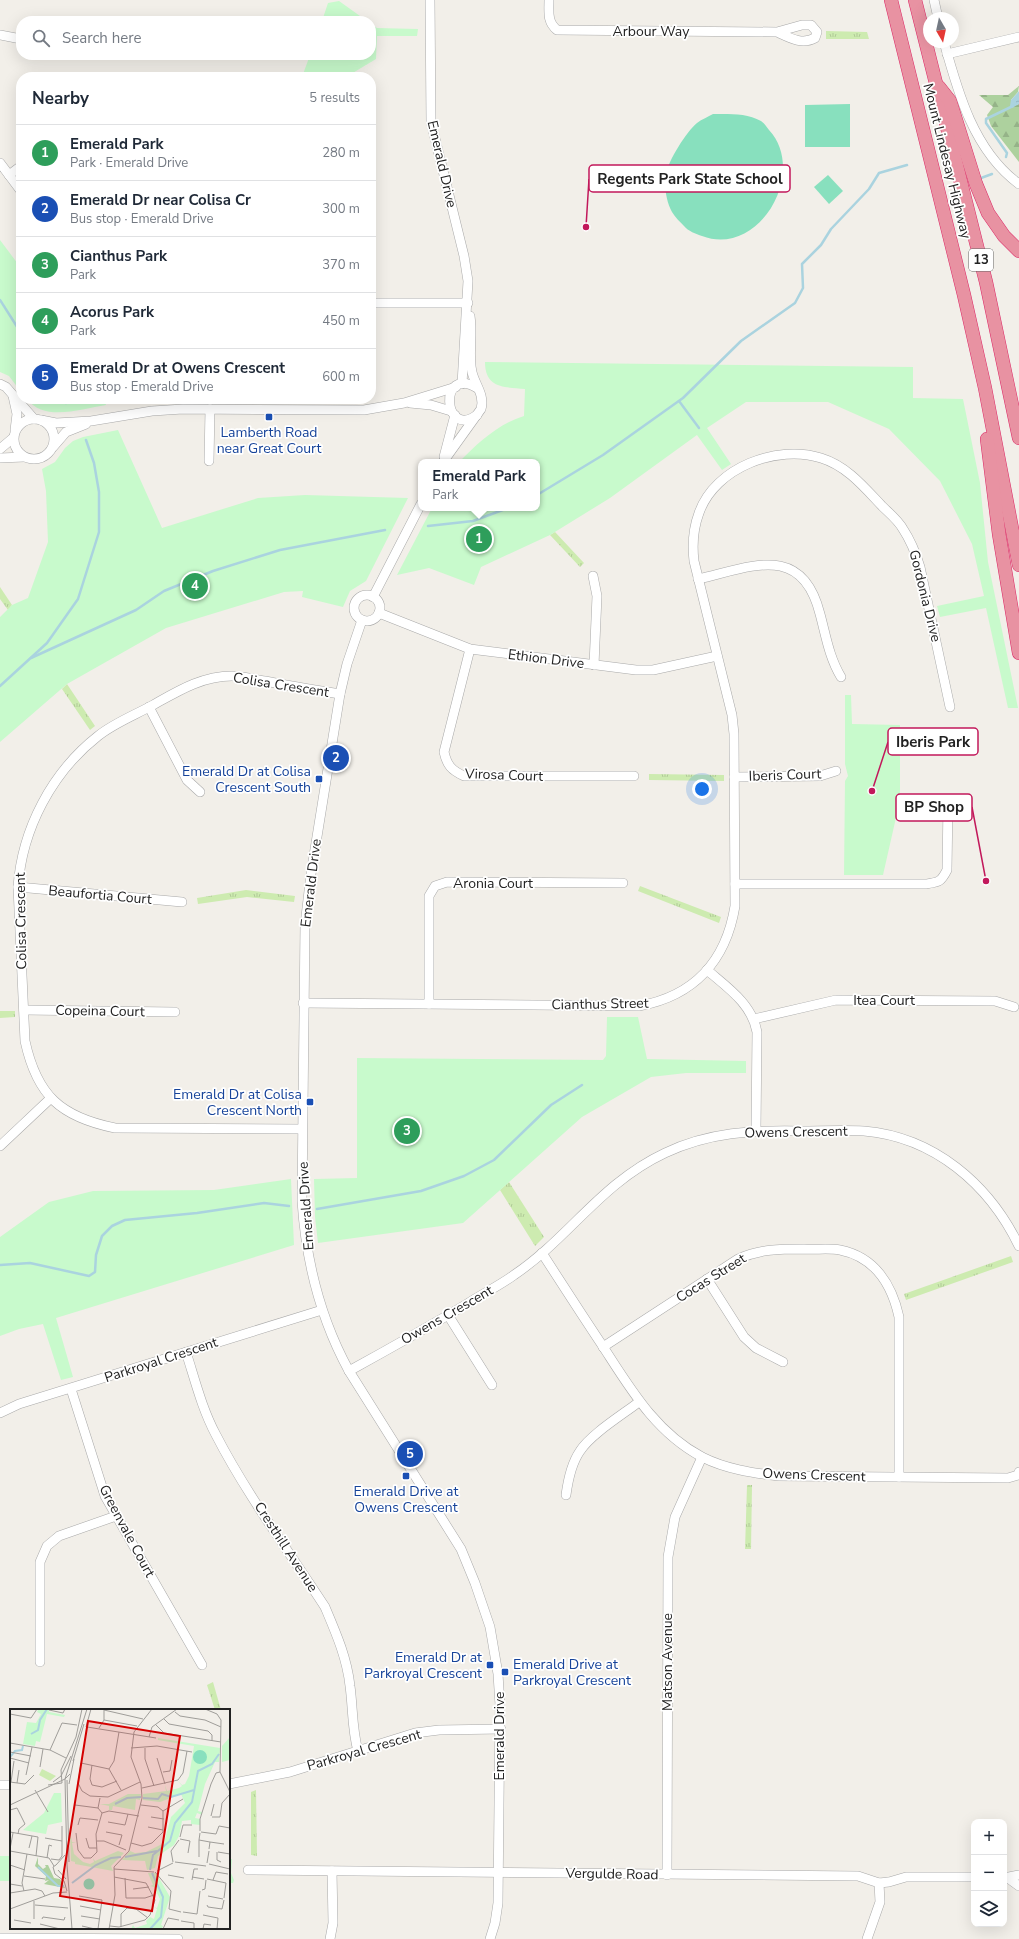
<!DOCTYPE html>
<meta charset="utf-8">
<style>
:root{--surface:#fff;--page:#f6f6f7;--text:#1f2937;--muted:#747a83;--line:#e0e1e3;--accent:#ea580c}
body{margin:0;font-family:"Nunito Sans",sans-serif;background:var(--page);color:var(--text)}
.controls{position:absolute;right:12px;bottom:12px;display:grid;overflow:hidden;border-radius:8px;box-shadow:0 4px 16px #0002}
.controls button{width:36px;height:36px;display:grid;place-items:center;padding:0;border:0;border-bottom:1px solid var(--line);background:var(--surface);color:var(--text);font:20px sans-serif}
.compass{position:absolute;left:923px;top:12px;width:36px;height:36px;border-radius:50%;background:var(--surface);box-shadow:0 4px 16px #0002;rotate:171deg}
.you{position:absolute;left:702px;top:789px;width:14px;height:14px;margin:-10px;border:3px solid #fff;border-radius:50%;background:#1a73e8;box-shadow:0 0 0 6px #1a73e833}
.badge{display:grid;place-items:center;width:26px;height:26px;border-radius:50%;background:var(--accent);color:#fff;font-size:13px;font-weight:700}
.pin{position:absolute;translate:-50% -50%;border:2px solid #fff;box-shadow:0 1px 4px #0006}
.popup{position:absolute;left:418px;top:459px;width:122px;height:52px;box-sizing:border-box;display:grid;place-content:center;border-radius:8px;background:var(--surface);filter:drop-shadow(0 1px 3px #0005);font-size:13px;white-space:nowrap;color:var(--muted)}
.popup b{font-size:15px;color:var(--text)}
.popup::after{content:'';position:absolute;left:50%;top:100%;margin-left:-8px;border:8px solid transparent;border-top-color:var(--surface)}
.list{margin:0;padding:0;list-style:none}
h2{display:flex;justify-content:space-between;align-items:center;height:52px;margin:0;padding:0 16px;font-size:17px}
h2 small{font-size:13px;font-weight:400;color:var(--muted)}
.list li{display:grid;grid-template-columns:26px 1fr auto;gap:12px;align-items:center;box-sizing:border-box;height:56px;padding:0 16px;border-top:1px solid var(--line)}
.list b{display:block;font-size:15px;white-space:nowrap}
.list p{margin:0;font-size:13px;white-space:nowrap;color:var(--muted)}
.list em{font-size:13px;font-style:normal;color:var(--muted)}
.icon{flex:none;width:22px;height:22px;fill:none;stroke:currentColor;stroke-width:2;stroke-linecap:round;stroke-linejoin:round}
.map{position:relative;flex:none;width:1019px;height:1939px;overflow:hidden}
.search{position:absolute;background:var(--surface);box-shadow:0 4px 16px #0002;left:16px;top:16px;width:360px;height:44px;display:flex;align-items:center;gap:10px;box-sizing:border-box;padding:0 14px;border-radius:16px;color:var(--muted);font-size:15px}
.panel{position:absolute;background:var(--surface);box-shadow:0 4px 16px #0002;left:16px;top:72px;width:360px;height:332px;border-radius:16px}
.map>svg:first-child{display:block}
</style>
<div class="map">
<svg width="1019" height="1939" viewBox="0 0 1019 1939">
<defs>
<pattern id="grass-tufts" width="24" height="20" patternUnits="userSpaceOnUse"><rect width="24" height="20" fill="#cdebb0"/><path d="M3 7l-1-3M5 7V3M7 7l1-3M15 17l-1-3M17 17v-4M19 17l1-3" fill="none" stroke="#b0c997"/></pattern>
<pattern id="forest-firs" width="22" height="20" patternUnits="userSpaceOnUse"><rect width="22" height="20" fill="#add19e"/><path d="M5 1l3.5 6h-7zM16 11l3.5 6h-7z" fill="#95b388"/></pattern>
<pattern id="water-ripples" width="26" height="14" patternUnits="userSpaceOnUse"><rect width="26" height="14" fill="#aad3df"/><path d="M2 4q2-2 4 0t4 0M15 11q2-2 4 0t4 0" fill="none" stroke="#92b5bf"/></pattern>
</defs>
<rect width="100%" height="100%" fill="#f2efe9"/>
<g fill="url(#grass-tufts)">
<polygon points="826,31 867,32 869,39 826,39"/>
<polygon points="555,532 584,563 580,567 550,535"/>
<polygon points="0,587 12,605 8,610 0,599"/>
<polygon points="67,684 95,726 90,730 62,689"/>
<polygon points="649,774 724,775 724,781 649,780"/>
<polygon points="640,886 721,917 719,923 638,891"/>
<polygon points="246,890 295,896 294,902 247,897 198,904 197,898"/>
<polygon points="0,1011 15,1011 15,1017 0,1018"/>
<polygon points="509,1182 544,1237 535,1246 500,1190"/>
<polygon points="1011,1256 1013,1262 906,1300 904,1294"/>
<polygon points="747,1485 752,1485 751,1549 745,1549"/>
<polygon points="213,1682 221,1710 215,1710 207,1685"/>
<polygon points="256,1790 257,1856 251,1855 251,1792"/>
</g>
<polygon fill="url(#forest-firs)" points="1019,86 1018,92 1011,100 1016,105 1019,104 1019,162 991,126 987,115 993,107 979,95 1008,95"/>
<g fill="#c8facc">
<polygon points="339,1 367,21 322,21 328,3"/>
<polygon points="371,24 377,28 418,29 417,36 377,36 376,59 346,77 302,77 310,55 371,55"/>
<polygon points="0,240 18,264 21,262 21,392 9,376 0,372"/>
<path d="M485,362L913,367V398L963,399L980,483L988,562L1018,708H1008L986,608L940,617L937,606L984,596L972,544L940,481L889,429L828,402H746L707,428L731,464L722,470L697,435L610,498L550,535L481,567L474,585L429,568L397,575L432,508H537V462H459C478,443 498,424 524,416L525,389C505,387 485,389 485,362Z"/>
<path d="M27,399H104L106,405C81,409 44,422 27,399Z"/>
<polygon points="118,430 162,528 258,498 305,495 408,498 366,581 350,591 343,607 302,597 303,591 284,592 166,628 67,684 0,742 0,617 12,605 28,598 48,542 46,491 42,469 55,462 65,448 73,441 83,437"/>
<polygon points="845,695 851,695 852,724 900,725 900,800 883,875 844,875 845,781 848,776 845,764"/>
<polygon points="607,1017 638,1017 647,1059 746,1061 746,1073 686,1073 651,1077 582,1117 463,1223 318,1243 315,1217 314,1179 357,1178 357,1058 603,1060 606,1056"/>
<polygon points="291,1179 294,1245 56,1318 73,1377 61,1380 43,1324 19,1329 0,1336 0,1237 49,1202 93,1191 214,1190"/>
<rect x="0" y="1856" width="11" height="25"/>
<polygon points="229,1859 232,1859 231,1873 234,1880 233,1883 229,1883"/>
</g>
<g fill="#88e0be">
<polygon points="850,104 850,147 805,147 805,105"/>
<path d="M713,114C729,114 747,113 761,121C764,123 767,127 769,130C808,172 759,258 702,236C696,234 688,231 684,226C680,222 675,217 672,212C666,201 664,186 666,174C668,161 687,131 697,123C702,119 708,117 713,114Z"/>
<polygon points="828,175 843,191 829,204 814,187"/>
</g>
<polygon fill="url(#water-ripples)" points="1019,91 1019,104 1012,108 1010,106 1011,100"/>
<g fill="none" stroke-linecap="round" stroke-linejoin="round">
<g stroke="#aad3df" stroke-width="2.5">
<polyline points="1006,157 1007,153 986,123 986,119 1013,106"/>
<polyline points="981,178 992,174"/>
<polyline points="0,300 21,333"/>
<polyline points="63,399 66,403"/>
<polyline points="679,401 699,428"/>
<polyline points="537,495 603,455 683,398 741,341 795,303 803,288 802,264 821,245 831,229 869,189 879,173 907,165"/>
<polyline points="428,526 473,521 508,508"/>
<polyline points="31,658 136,610 164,591 213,571 280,550 385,530"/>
<polyline points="0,686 47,643 78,599 99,532 99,492 94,463 86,440"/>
<polyline points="317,1209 421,1191 464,1176 494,1160 551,1105 582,1085"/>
<polyline points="0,1265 30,1263 89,1276 95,1272 96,1255 102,1236 112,1226 125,1220 197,1213 264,1203 289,1206"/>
</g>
<defs>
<g id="minor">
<polyline points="430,0 431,122 464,256 468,281 462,384"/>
<path d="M549,0C549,12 547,22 557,30L777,32L802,25H811L817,32L815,38C802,45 790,38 777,32"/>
<polyline points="934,0 938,18"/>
<polyline points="0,35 21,39"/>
<path d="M944,42C958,93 974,151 1019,184"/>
<polyline points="947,54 1019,37"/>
<polyline points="0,163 21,191"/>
<polyline points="9,175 21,166"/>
<polyline points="371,303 468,303"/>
<polyline points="0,384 6,387 34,419"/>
<polyline points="13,396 17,414 15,430"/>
<polyline points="410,403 431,405 451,411"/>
<path d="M477,415C443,440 438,364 477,388"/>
<circle cx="34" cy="439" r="20"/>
<polyline points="41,420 56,423 91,421 152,411 183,409 364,410 404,403 456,387"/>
<polyline points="53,447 66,432 86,424"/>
<polyline points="0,449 13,438"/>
<polyline points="444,457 455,415"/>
<polyline points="0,458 24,457"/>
<polyline points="209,461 210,409"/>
<path d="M443,462L481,409C485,395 475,385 472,372C468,357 473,334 470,316"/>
<polyline points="593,576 597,596 594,665"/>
<path d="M698,579C751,567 802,542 820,614C826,636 829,657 841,677"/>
<circle cx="367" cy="608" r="13"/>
<polyline points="373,597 421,504"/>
<polyline points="379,613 470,649 636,670 653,670 717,656"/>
<path d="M362,620L347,664L340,694L311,874L305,925L302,1201C306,1262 320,1318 349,1371L461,1549L475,1583L490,1627L498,1674L500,1705L498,1903L495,1923L490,1939"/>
<path d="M470,649L444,752C447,765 451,770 464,776H634"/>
<polyline points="149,707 187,780 200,792"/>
<polyline points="734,777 820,776 836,771"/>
<path d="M735,884H926C939,882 941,882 947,870L948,803"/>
<polyline points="18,887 182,902"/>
<path d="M707,970C728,988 752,1004 757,1032L756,1130"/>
<path d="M303,1003L639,1006C694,996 726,961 735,906L734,734L732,715L694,561C692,544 693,529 699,513C715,467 778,444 821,458C847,466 864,487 882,506C889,513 898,520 903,529C911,541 916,554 920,567L950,707"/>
<polyline points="429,1004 429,896 435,886 447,882 623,883"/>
<polyline points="24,1010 175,1012"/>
<polyline points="754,1019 836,1000 995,1001 1014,1007"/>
<path d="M302,1129L115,1128C61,1117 37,1096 25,1041L18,887C22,829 52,772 98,736C114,723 135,715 153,705C178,691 202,676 232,676C243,676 255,680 265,681C290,686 315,690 340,694"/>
<polyline points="0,1146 51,1098"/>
<path d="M542,1253C562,1284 582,1315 602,1345C630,1388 655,1432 702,1457C726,1469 752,1473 779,1476L1008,1478L1018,1475L1019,1472"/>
<polyline points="707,1279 744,1337 756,1348 783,1362"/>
<polyline points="448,1315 492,1385"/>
<path d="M603,1347L738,1259C760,1249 780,1249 804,1249C815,1250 829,1248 840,1250C875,1257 892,1285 899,1317V1477"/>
<path d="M186,1352C195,1380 202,1409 216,1435C247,1495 288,1550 325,1607C336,1633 347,1658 350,1686C353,1708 352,1730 358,1751"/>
<path d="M349,1371C389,1349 428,1327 467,1304C482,1294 499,1286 514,1275C569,1238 601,1183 665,1153C709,1132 753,1130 800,1131C821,1131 843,1130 864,1131C934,1137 989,1184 1019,1246"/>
<polyline points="71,1389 105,1496 202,1665"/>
<polyline points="0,1413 19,1404 322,1310"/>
<path d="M566,1495C568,1480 571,1464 580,1451C591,1434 622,1415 639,1402"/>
<polyline points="40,1662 40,1562 47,1546 59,1536 116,1516"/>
<polyline points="229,1784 290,1772 415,1733 439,1730 501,1729"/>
<polyline points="0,1785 11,1785"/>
<polyline points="248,1870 858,1876 879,1883 889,1882 906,1877 974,1877"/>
<polyline points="667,1875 668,1557 675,1517 702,1457"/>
<polyline points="1004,1878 1019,1875"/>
<polyline points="1008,1878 1019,1886"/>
<polyline points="0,1938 178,1939"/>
<polyline points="330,1939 333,1923 332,1871"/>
<polyline points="867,1939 880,1902 879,1883"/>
</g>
<g id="highway">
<polyline points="891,0 964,295 985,388 1019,565"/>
<polyline points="915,0 986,282 1019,438"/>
<polyline points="939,87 950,101 976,184 988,213 1004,236 1019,251"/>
<polyline points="987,439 999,534 1019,653"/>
</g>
</defs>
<use href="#minor" stroke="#a9a9a9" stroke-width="10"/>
<use href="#highway" stroke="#dc2a67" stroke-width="14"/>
<use href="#minor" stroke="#fff" stroke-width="9"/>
<use href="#highway" stroke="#e892a2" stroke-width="13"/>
</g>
<g fill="#1a4fb4" stroke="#fff" stroke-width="1.5">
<rect x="265" y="413" width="8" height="8" rx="2"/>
<rect x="315" y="775" width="8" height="8" rx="2"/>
<rect x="306" y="1098" width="8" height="8" rx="2"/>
<rect x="402" y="1472" width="8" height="8" rx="2"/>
<rect x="486" y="1661" width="8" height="8" rx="2"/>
<rect x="501" y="1668" width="8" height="8" rx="2"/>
</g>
<g text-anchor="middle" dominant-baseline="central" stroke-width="3.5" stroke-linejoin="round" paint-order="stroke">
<rect fill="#fff" stroke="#646464" stroke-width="1" x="969" y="249" width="24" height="22" rx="3"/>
<g font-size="13" font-weight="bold" fill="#222">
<text x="981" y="260">13</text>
</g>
<g font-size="14" fill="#222" stroke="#fff">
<text x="651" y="31">Arbour Way</text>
<text transform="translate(947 161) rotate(76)">Mount Lindesay Highway</text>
<text transform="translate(442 164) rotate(77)">Emerald Drive</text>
<text transform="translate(925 596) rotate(76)">Gordonia Drive</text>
<text transform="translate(546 659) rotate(7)">Ethion Drive</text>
<text transform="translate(281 685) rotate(9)">Colisa Crescent</text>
<text transform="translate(504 775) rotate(2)">Virosa Court</text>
<text transform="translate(785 775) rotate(-2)">Iberis Court</text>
<text transform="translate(311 883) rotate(-83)">Emerald Drive</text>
<text x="493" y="883">Aronia Court</text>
<text transform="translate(100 895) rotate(5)">Beaufortia Court</text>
<text transform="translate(21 921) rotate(-91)">Colisa Crescent</text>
<text x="884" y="1000">Itea Court</text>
<text transform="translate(600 1004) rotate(-1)">Cianthus Street</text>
<text transform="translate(100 1011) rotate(1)">Copeina Court</text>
<text transform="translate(796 1132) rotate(-1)">Owens Crescent</text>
<text transform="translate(306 1206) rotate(-94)">Emerald Drive</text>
<text transform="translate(711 1278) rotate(-32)">Cocas Street</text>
<text transform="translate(447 1315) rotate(-30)">Owens Crescent</text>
<text transform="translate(161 1360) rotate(-18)">Parkroyal Crescent</text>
<text transform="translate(814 1475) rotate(2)">Owens Crescent</text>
<text transform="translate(127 1531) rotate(62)">Greenvale Court</text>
<text transform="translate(286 1547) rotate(57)">Cresthill Avenue</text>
<text transform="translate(667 1662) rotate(-90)">Matson Avenue</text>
<text transform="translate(499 1736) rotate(-90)">Emerald Drive</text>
<text transform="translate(364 1750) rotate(-16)">Parkroyal Crescent</text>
<text transform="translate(612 1874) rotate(1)">Vergulde Road</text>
</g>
<g font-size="14" fill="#164399" stroke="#fff" text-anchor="end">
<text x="269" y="432" text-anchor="middle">Lamberth Road<tspan x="269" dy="16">near Great Court</tspan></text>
<text x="311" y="771">Emerald Dr at Colisa<tspan x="311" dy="16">Crescent South</tspan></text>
<text x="302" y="1094">Emerald Dr at Colisa<tspan x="302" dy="16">Crescent North</tspan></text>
<text x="406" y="1491" text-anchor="middle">Emerald Drive at<tspan x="406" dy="16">Owens Crescent</tspan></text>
<text x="482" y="1657">Emerald Dr at<tspan x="482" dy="16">Parkroyal Crescent</tspan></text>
<text x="513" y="1664" text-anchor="start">Emerald Drive at<tspan x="513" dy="16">Parkroyal Crescent</tspan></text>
</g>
</g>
<g transform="translate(10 1709)">
<rect width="220" height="220" fill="#f2efe9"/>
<path d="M32,60L46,67L40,72L29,66Z" fill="#cdebb0"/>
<path d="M28,148V155L33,160L36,158L35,156H38L44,169L50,170L55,179L34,175L39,171L35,172L36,167L25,157Z" fill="#add19e"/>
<path d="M28,1H39V3L55,6L54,8L37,5L30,33L26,32L25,37L13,35L17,13L26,14L31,5L27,3ZM220,28V51L212,53V37ZM148,29L210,39L209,53H205L195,75L188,102L192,103V106L187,104L185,109L190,110V116L181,115V111L172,112L169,127L164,136L148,147L145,159L137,161L135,152L112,151L120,142L125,144L136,143L154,134L161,108L175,94L171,85L150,93L133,91V85L156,82L155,76L157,82L169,79L172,77L168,72L172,76L175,75L179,67L184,37L148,31ZM44,84H51L52,113L38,116L36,125L13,121L34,104ZM118,85H131L130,91L126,90L125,101L103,97L102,101H99V97L90,95H99ZM60,123L62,133H66L62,134L64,145L73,153L80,155L84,153L83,149L85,152L108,142L114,144L101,157L103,162L65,155V153L61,152ZM138,164H145L149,169L160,188L151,216L153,217L152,219L121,220L123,216L125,219L137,215L136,212L140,208L144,210L147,200L144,198L147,199L150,190L147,184L144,186L147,183L144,178L140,177L143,176Z" fill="#c8facc"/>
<path d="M183 48a7 7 0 1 1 14 0a7 7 0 1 1-14 0ZM73.5 175a5.5 5.5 0 1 1 11 0a5.5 5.5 0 1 1-11 0Z" fill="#88e0be"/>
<path fill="none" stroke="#aad3df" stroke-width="2" d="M21,25L28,21L30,11L37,0M0,48L5,42L12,41L13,37M133,89L148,90L152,85L161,88L184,81M105,95L117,89L131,88M115,148L147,142M28,158L48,177H54M140,161L143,146L160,132L165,114L182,93L188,62L202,55L209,45M62,174L86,156L101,149L111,148M140,220L151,208L153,188L142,164"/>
<path fill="none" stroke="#9f9d99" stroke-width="1" d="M195,0L207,5L211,11L210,63L220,83M39,1L53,4L55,0M94,1L133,10M165,3L170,7L195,11L211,18M0,5L21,9L27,0M154,10L159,15L198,22L202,26V32M94,11L127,17M146,16L154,24L211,33M76,18L81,0M77,18L146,29M89,19L94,11V0M139,28L142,18L167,0M0,34L40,41L56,49M121,39L147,37L182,43M135,39V50L144,77M40,41L52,14L67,16M0,43L21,47M0,49L19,54M147,49L155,75M63,52L74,15M82,56L80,70L82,76L92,78L107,72M30,58L33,40M99,60L104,52L109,23M153,63L160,62L162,51M16,66L22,38M57,71L59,153M0,73L15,75L24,66M1,73L4,52M43,73L51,67L61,47M7,74L9,61M52,74L51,61L66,28L72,0M59,75L64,50M38,76L52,74M132,79L168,71L173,64L177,42M25,81L38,103M111,81L99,60L71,54L68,74L72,82L80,87L98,88L130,73M90,89L88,99L92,104M0,96L55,70L60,65M65,96L88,99M0,101L7,99L15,115L9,120L8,125M153,102L173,90M201,107L204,95M141,108L154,110M202,108H210L212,94L220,85M98,113L115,116L118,105M68,116L70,109L88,111M138,118L153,121M190,122V110L201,75L206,64L210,63M0,123L28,128L26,147M96,123L112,126L109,136M191,123L206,125L209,117L220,119M66,124L68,141L74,149H81L87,143L86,125L92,104L99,102L129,107M190,124L189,131L200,133L199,140M170,128L173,116H182M35,129L52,132M76,129L79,139H87M170,130L180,132L178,144M87,132H94L116,141M200,133L214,135M121,134L132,137L142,134L153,123V102L148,98L131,96M19,139L22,127M0,140L3,124M0,142L39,149L44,157M207,143V151L211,153M208,143L220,145M189,148V131M37,149L39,136L42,137M41,150L49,151L52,147V117M163,153L161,142L169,131M165,153L196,157M197,154L199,142M199,155L220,160M0,156L15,161M46,156L43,158L45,165L54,172L57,182M46,156L55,146M104,160L144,163M48,161L56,170M147,162L163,154M145,163L161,182L159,200L171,203M158,166L174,169M14,167L35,170M182,168L194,170M115,169L116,189H135L144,186M197,170L216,174L214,189M182,171L184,160H188M203,171L206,163L218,165M0,175L12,177M123,180L139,178M192,181L195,180L196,171M14,182L12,174L17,145M0,184L25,180L32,182L35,187M69,187L92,191L88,220M198,187L213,190M25,196L58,199M197,196L198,198L212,200L214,191M70,197L91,201M0,200L43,184L57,183M173,203L187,205L190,182M193,206L208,209L207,220M71,207L90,210M24,210V192M32,210L33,208L54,211L55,208M4,211L21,214M171,212L184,214V220M30,215L50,220M72,217L85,220M100,217L109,218L135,211L140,206L145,191L136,174L104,168M111,218V205L117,199L126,200L138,209M62,220L57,156L55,70L77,0M99,220L105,186L104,158L119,142L132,89L131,75L121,48L124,23L142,0M153,220L158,209L169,211M193,220L194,215L201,216"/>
<path fill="#d40000" fill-opacity="0.15" stroke="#d40000" stroke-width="2" d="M78,12L170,27L142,202L50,187Z"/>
<rect width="220" height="220" fill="none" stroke="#222" stroke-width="2"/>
</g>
<path fill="none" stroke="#c2185b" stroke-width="1.5" d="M586 227L589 179M872 791L888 742M986 881L972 807"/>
<g fill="#c2185b" stroke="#fff" stroke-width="1.5">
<circle cx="586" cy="227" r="4"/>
<circle cx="872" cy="791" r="4"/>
<circle cx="986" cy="881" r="4"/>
</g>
<g fill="#fff" stroke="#c2185b" stroke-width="1.5">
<rect x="589" y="165" width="201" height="27" rx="4"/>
<rect x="888" y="728" width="90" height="27" rx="4"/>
<rect x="896" y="794" width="76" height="27" rx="4"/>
</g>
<g font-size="15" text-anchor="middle" font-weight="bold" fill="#222">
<text x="690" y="184">Regents Park State School</text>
<text x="933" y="747">Iberis Park</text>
<text x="934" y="812">BP Shop</text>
</g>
</svg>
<div class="controls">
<button>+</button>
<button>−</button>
<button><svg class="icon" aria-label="layers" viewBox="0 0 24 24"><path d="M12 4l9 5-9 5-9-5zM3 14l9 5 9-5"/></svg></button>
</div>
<svg class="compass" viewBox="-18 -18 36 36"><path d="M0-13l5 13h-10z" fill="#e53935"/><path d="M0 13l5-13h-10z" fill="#747a83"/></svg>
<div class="you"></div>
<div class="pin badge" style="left:479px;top:539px;background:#2e9e5b">1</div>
<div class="popup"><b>Emerald Park</b>Park</div>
<div class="pin badge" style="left:336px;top:758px;background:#1a4fb4">2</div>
<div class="pin badge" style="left:407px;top:1131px;background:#2e9e5b">3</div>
<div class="pin badge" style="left:195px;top:586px;background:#2e9e5b">4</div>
<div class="pin badge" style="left:410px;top:1454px;background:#1a4fb4">5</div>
<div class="search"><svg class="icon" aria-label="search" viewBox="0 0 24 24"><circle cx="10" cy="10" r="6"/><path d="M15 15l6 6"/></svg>Search here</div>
<section class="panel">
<h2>Nearby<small>5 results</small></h2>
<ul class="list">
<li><span class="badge" style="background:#2e9e5b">1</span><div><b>Emerald Park</b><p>Park · Emerald Drive</p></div><em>280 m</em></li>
<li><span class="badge" style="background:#1a4fb4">2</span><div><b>Emerald Dr near Colisa Cr</b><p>Bus stop · Emerald Drive</p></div><em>300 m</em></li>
<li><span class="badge" style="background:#2e9e5b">3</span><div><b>Cianthus Park</b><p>Park</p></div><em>370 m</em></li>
<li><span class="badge" style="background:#2e9e5b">4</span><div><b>Acorus Park</b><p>Park</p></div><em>450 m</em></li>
<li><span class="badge" style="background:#1a4fb4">5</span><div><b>Emerald Dr at Owens Crescent</b><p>Bus stop · Emerald Drive</p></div><em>600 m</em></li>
</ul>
</section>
</div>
